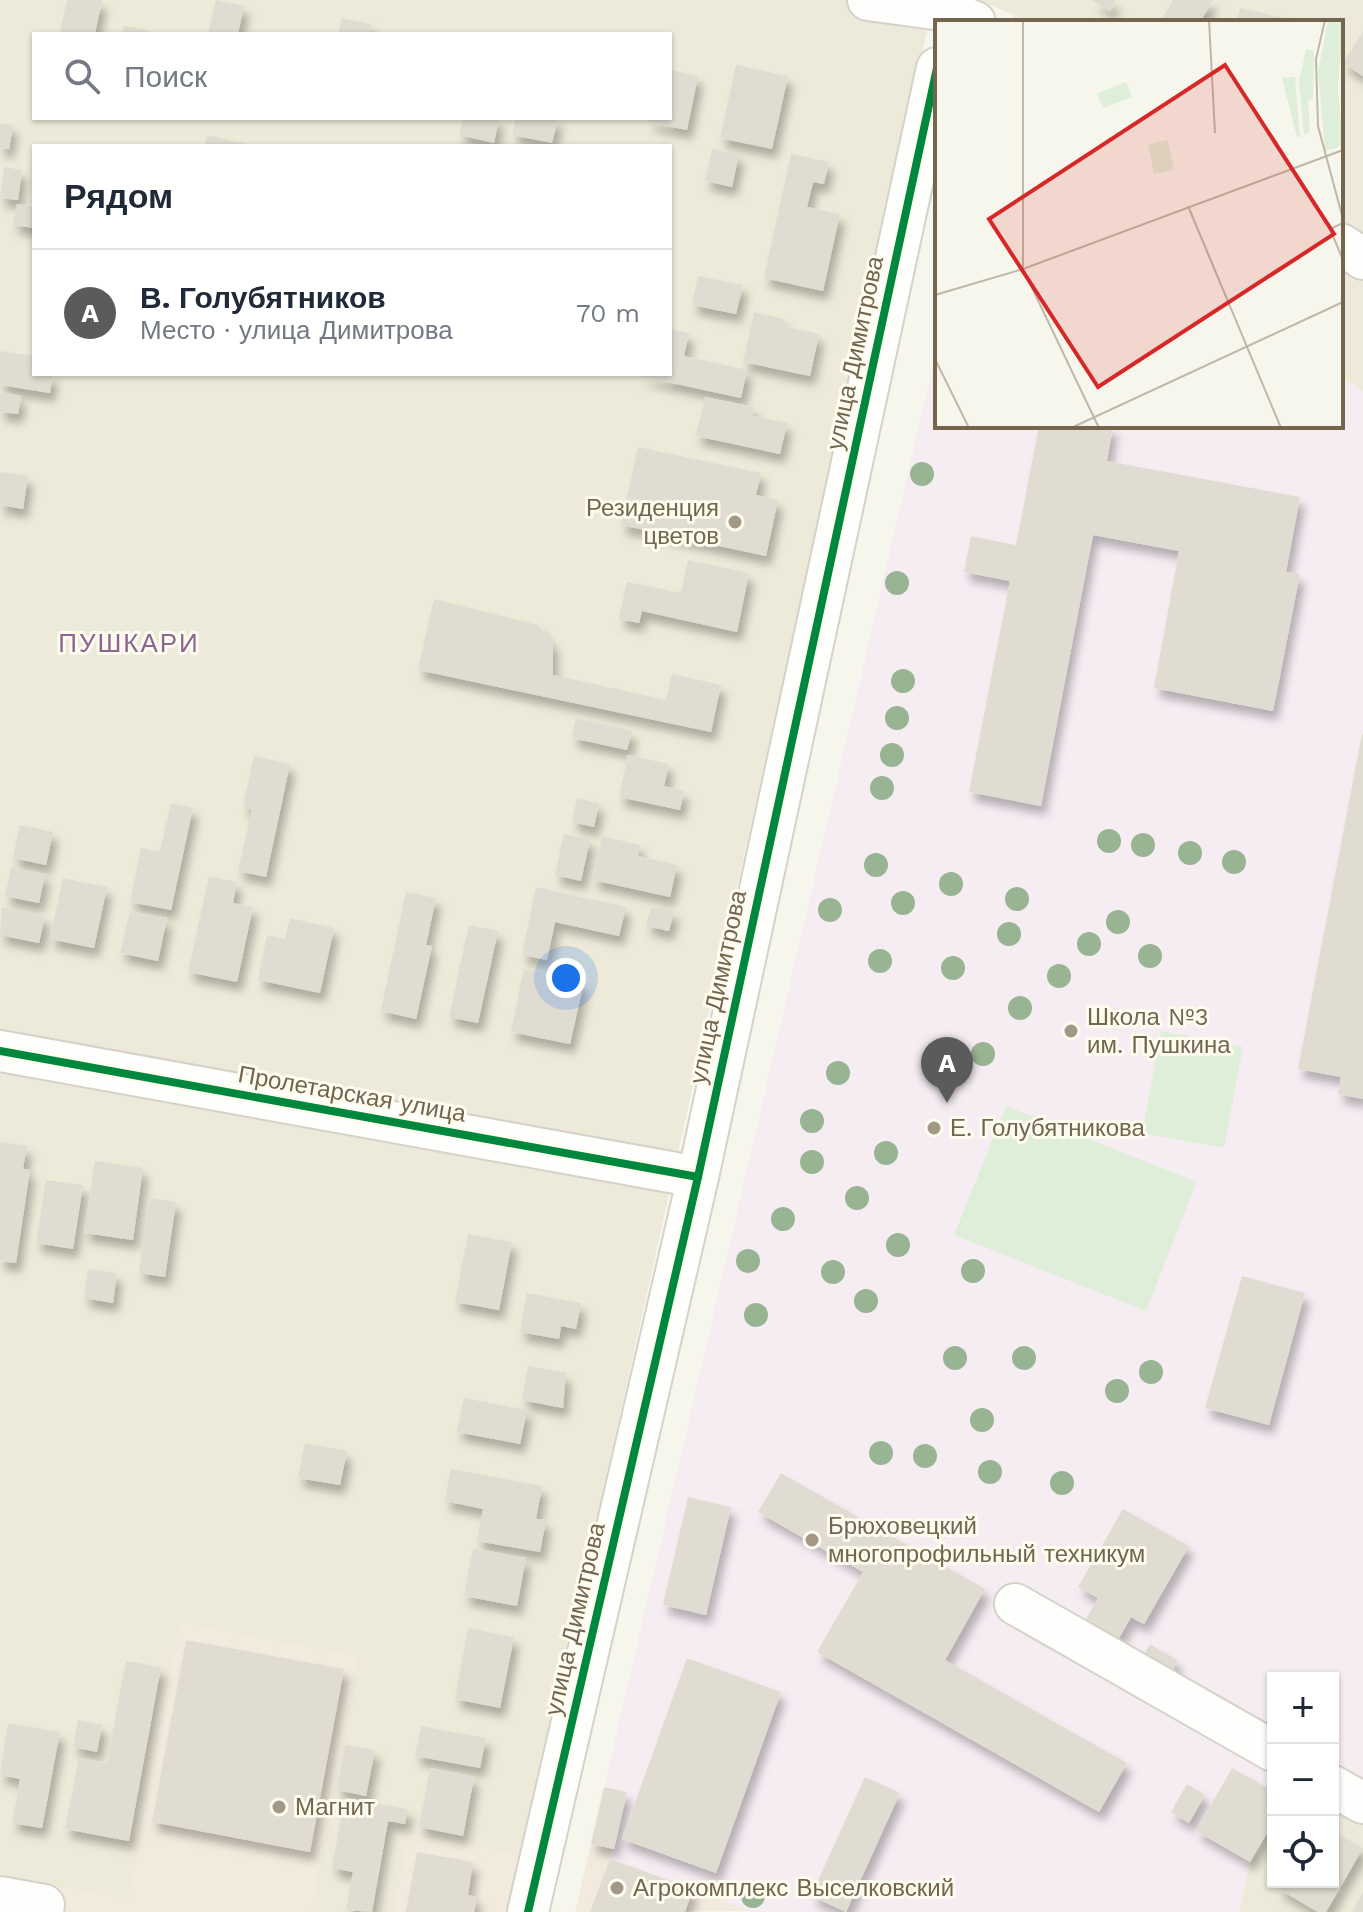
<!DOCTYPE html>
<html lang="ru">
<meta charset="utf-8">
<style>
:root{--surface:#fff;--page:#f2f2f3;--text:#1f2937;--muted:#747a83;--line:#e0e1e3;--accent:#5a5b5a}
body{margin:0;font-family:"Work Sans",sans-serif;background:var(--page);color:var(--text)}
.controls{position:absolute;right:24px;bottom:24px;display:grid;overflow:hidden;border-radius:0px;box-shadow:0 2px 6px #0004}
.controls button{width:72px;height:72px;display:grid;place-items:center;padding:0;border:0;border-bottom:2px solid var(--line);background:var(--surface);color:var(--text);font:40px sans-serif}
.you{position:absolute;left:566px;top:978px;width:28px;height:28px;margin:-20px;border:6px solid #fff;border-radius:50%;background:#1a73e8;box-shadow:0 0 0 12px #1a73e833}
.badge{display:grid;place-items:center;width:52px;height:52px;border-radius:50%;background:var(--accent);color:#fff;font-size:26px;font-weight:700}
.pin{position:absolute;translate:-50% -66px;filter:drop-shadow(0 2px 4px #0008)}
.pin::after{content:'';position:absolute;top:42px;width:28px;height:24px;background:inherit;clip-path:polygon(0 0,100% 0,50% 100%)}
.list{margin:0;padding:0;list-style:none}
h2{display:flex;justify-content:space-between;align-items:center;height:104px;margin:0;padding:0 32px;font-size:34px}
h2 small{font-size:26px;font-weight:400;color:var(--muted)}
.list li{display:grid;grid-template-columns:52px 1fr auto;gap:24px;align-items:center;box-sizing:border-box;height:128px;padding:0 32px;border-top:2px solid var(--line)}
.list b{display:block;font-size:30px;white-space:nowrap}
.list p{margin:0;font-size:26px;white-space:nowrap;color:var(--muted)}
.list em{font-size:26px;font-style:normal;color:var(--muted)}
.icon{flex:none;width:44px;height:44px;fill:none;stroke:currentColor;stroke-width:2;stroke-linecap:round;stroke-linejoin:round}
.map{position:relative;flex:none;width:1363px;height:1912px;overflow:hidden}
.search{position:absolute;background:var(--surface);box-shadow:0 2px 6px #0004;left:32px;top:32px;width:640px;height:88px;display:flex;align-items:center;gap:20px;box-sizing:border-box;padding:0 28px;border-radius:0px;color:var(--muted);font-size:30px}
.panel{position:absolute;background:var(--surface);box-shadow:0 2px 6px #0004;left:32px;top:144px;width:640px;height:232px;border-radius:0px}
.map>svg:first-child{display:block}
</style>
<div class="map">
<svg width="1363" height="1912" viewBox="0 0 1363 1912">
<defs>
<filter id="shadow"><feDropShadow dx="5" dy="9" stdDeviation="4" flood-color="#0004"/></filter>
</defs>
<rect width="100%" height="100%" fill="#f7f6ec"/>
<g fill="#eeead9" fill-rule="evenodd">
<path d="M0,0H934L522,1856L409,1835L395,1912H310L357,1657L181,1624L129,1900L41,1884L0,1912ZM34,34H670V118H34ZM34,146H670V374H34Z"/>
<polygon points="978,0 1363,0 1363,391 1341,377 1341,22 1013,22 1014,15"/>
<polygon points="1333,1801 1363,1818 1363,1912 1239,1912 1250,1862 1273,1823 1273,1882 1333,1882"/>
</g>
<g fill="#f2eadc">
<polygon points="180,1624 357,1657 310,1912 35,1912 41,1884 129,1900"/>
<polygon points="409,1835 522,1856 510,1912 395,1912"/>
<polygon points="591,1844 614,1849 610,1859 753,1911 575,1912"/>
</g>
<polygon fill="#f6edf3" points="937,348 937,426 1341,426 1341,377 1363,391 1363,1818 1333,1801 1333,1678 1273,1678 1273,1823 1250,1862 1239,1912 752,1912 610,1859 613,1849 591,1844"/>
<g fill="#dfeed8">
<polygon points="1161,1031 1243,1047 1224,1148 1142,1133"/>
<polygon points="1006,1106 1197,1182 1146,1311 954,1235"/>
</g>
<g fill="#e1dcd2" filter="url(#shadow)">
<polygon points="67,0 102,0 95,34 60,33"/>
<polygon points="216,0 244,6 238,34 208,34"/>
<polygon points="1092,0 1116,0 1110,11"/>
<polygon points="1173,0 1213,0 1200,22 1160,22"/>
<polygon points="1240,8 1289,19 1289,22 1237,22"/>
<polygon points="342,18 371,24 369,34 338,34"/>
<polygon points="124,26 146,30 145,34 122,34"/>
<polygon points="1363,31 1363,76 1343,63"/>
<polygon points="736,65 788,76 772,149 720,138"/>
<polygon points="670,70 698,76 687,130 648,122 649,118 670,118"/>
<polygon points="463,118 499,118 494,143 459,135"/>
<polygon points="516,118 558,118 552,143 512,135"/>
<polygon points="0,123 13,125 9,149 0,148"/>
<polygon points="207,135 250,145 250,146 204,146"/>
<polygon points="712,149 739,154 732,187 705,181"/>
<polygon points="791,154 829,162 824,184 813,182 807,207 840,214 823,291 764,278"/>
<polygon points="4,167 22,170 18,200 0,198"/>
<polygon points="17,204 34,207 34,228 13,225"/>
<polygon points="698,276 743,285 736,314 692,305"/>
<polygon points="754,312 784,319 782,326 819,334 810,376 743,362"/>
<polygon points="670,329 689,333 684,356 747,370 741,398 635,375 670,374"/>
<polygon points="0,351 34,356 34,374 53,374 50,393 0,385"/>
<polygon points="0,392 21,396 18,414 0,412"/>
<polygon points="705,397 754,407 752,416 787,423 780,454 696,436"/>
<polygon points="1039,426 1113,426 1107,461 1300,497 1286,572 1300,574 1273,711 1154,688 1179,551 1093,535 1041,806 969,792 1010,581 964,572 971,536 1016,545"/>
<polygon points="638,447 761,473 756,495 778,500 766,556 621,525"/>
<polygon points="0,472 28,476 23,509 0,505"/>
<polygon points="688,560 749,573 737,632 642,611 639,623 619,619 627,582 681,593"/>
<polygon points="434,599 538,625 553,644 553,675 666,700 672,674 721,685 711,732 418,670"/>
<polygon points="576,718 632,731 627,750 572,738"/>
<polygon points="1362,734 1363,734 1363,1099 1338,1094 1341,1077 1298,1069"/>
<polygon points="628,755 669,764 664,786 684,791 680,810 619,797"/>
<polygon points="254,756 290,764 266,877 238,871 252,809 243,807"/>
<polygon points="577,798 599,803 594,827 572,822"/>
<polygon points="171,803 193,808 171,910 130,902 141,848 160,852"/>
<polygon points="20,825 53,832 46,865 13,858"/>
<polygon points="564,834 590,839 581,881 555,875"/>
<polygon points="602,836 640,845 638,856 677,865 670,897 593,880"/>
<polygon points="11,867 45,874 39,903 5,896"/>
<polygon points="209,876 237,882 233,903 253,907 237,982 188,972"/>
<polygon points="63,878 107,887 94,948 50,939"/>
<polygon points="536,887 626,907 619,936 555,922 547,960 522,955"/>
<polygon points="406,892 436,898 426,945 432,946 416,1019 381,1011"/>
<polygon points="651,906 674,911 669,931 646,926"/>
<polygon points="2,907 45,916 39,943 0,935"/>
<polygon points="130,911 167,918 158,961 120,953"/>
<polygon points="290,918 334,928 320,993 258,980 267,935 285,939"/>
<polygon points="469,925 498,931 478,1023 449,1017"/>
<polygon points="524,969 584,982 570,1044 511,1032"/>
<polygon points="0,1142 27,1146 23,1169 30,1170 16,1263 0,1261"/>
<polygon points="95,1161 143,1168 133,1240 84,1233"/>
<polygon points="46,1180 83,1185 73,1249 36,1243"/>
<polygon points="150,1198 176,1202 165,1277 139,1273"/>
<polygon points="468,1234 512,1242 499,1310 455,1302"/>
<polygon points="88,1269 117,1273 113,1303 84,1298"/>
<polygon points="1242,1276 1305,1293 1269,1425 1205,1408"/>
<polygon points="527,1293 581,1303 576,1329 561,1326 559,1339 520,1332"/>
<polygon points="528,1366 566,1373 563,1408 522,1400"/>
<polygon points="464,1398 527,1410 520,1444 457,1432"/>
<polygon points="305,1443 347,1451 340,1485 298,1478"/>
<polygon points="451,1469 542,1486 536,1519 546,1520 540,1552 477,1541 483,1509 445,1501"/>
<polygon points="781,1473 985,1589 945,1660 1127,1763 1099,1812 817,1652 863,1572 758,1512"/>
<polygon points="688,1497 731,1507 706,1615 663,1605"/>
<polygon points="1123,1509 1189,1546 1144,1624 1131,1617 1119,1638 1086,1619 1098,1598 1078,1587"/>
<polygon points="473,1548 526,1558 517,1606 464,1596"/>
<polygon points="468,1628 514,1637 500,1708 455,1699"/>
<polygon points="186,1640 344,1669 310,1852 152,1822"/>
<polygon points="1150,1644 1178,1661 1170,1674 1142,1658"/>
<polygon points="687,1658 781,1692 716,1873 622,1839"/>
<polygon points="126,1661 161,1667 129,1841 65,1829 79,1758 107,1763"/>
<polygon points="78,1720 102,1725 97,1752 73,1747"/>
<polygon points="8,1723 60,1732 42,1828 12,1823 20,1779 0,1775"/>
<polygon points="421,1726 486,1738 480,1768 415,1756"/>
<polygon points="345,1745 375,1750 366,1796 337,1790"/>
<polygon points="430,1768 474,1777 463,1836 419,1827"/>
<polygon points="1232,1768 1273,1791 1273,1823 1250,1862 1196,1831"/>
<polygon points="865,1777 900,1793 846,1912 811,1896"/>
<polygon points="1187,1784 1205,1795 1189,1823 1171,1812"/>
<polygon points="604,1787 627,1792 614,1849 591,1844"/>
<polygon points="345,1798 408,1809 405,1824 388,1821 372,1912 346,1910 353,1872 332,1868"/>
<polygon points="1334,1832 1363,1848 1326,1912 1318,1912 1277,1888 1281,1882 1333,1882"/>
<polygon points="417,1852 473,1862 468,1895 477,1897 474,1912 406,1912"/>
<polygon points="610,1859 693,1889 685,1912 590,1912"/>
<polygon points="1363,1892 1363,1912 1352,1912"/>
</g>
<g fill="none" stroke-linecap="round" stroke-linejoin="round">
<defs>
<g id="minor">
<polyline points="868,0 949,11 975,22"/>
<polyline points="1341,244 1363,259"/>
<polyline points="0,1051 698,1177"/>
<polyline points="1015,1604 1273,1751"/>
<polyline points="1333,1786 1363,1803"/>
<polyline points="0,1897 44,1905 43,1912"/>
<polyline points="528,1912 698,1177 937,68"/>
</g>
</defs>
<use href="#minor" stroke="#d5d2c9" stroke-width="44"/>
<use href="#minor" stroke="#fefefc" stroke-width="40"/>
<defs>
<g id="cycleway">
<polyline points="0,1051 698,1177"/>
<polyline points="528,1912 698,1177 937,68"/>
</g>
</defs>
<use href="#cycleway" stroke="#fefcef" stroke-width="13"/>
<use href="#cycleway" stroke="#00873e" stroke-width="8"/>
</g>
<g fill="#98b492">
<circle cx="922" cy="474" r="12"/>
<circle cx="897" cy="583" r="12"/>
<circle cx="903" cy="681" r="12"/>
<circle cx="897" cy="718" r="12"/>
<circle cx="892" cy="755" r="12"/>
<circle cx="882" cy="788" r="12"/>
<circle cx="1109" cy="841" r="12"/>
<circle cx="1143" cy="845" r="12"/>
<circle cx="1190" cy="853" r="12"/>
<circle cx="1234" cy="862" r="12"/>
<circle cx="876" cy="865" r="12"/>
<circle cx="951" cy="884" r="12"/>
<circle cx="1017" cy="899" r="12"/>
<circle cx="903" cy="903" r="12"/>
<circle cx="830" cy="910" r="12"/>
<circle cx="1118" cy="922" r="12"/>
<circle cx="1009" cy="934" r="12"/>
<circle cx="1089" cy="944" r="12"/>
<circle cx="1150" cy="956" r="12"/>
<circle cx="880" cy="961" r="12"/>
<circle cx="953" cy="968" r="12"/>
<circle cx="1059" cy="976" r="12"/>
<circle cx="1020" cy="1008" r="12"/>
<circle cx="983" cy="1054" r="12"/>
<circle cx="838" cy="1073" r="12"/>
<circle cx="812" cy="1121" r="12"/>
<circle cx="886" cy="1153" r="12"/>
<circle cx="812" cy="1162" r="12"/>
<circle cx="857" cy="1198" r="12"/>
<circle cx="783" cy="1219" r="12"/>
<circle cx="898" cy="1245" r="12"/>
<circle cx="748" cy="1261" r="12"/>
<circle cx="973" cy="1271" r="12"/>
<circle cx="833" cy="1272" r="12"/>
<circle cx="866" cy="1301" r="12"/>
<circle cx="756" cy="1315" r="12"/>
<circle cx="955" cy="1358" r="12"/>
<circle cx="1024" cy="1358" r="12"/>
<circle cx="1151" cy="1372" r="12"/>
<circle cx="1117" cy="1391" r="12"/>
<circle cx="982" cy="1420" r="12"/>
<circle cx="881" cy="1453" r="12"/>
<circle cx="925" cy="1456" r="12"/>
<circle cx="990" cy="1472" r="12"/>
<circle cx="1062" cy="1483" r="12"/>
<circle cx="753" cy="1896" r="12"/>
</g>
<g fill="#a29885" stroke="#fefcef" stroke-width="3">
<circle cx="735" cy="522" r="8"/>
<circle cx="1071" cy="1031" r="8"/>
<circle cx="934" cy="1128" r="8"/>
<circle cx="812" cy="1540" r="8"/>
<circle cx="279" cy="1807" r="8"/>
<circle cx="617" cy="1888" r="8"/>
</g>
<g text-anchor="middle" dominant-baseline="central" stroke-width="6" stroke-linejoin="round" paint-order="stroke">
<g font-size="24" fill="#74664e" stroke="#fefcef">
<text transform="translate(855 353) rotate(-78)">улица Димитрова</text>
<text transform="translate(718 987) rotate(-78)">улица Димитрова</text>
<text transform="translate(352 1094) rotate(10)">Пролетарская улица</text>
<text transform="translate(575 1619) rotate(-77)">улица Димитрова</text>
</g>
<g font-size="24" fill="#74664e" stroke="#fefcef" text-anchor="start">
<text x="719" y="508" text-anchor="end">Резиденция<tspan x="719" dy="28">цветов</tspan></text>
<text x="1087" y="1017">Школа №3<tspan x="1087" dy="28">им. Пушкина</tspan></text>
<text x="950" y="1128">Е. Голубятникова</text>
<text x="828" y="1526">Брюховецкий<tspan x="828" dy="28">многопрофильный техникум</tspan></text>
<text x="295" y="1807">Магнит</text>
<text x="633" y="1888">Агрокомплекс Выселковский</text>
</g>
<g font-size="26" letter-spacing="2" fill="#8c668f" stroke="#fefcef">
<text x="129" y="643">ПУШКАРИ</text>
</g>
</g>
<g transform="translate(935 20)">
<rect width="408" height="408" fill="#f7f6ec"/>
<path d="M393,1L408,3L403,67L408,126L390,131L383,52ZM371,29L379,31L378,79L373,80L375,113L369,114L364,62ZM360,57L365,117H362L347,58ZM191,62L197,77L168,88L162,74ZM233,120L239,150L219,154L213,124Z" fill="#dfeed8"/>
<path fill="none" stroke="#bfb8a8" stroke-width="2" d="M88,0V249L164,408M274,0L280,113M390,0L381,39L383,106L408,199M253,186L346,408M408,203L395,209L408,240M0,275L88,249L408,130M0,339L34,408M136,408L408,282"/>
<path fill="#d62828" fill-opacity="0.15" stroke="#d62828" stroke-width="4" d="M290,45L399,214L163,367L54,199Z"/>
<rect width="408" height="408" fill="none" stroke="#74664e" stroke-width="4"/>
</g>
</svg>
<div class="controls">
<button>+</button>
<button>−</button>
<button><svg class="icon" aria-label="locate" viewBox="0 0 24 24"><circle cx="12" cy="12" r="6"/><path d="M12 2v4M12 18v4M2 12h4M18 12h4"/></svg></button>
</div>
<div class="you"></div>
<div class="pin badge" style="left:947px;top:1103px">A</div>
<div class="search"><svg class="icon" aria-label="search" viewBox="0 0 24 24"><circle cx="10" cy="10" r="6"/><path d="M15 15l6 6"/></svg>Поиск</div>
<section class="panel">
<h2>Рядом<small></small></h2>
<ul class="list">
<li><span class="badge">A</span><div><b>В. Голубятников</b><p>Место · улица Димитрова</p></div><em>70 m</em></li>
</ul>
</section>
</div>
